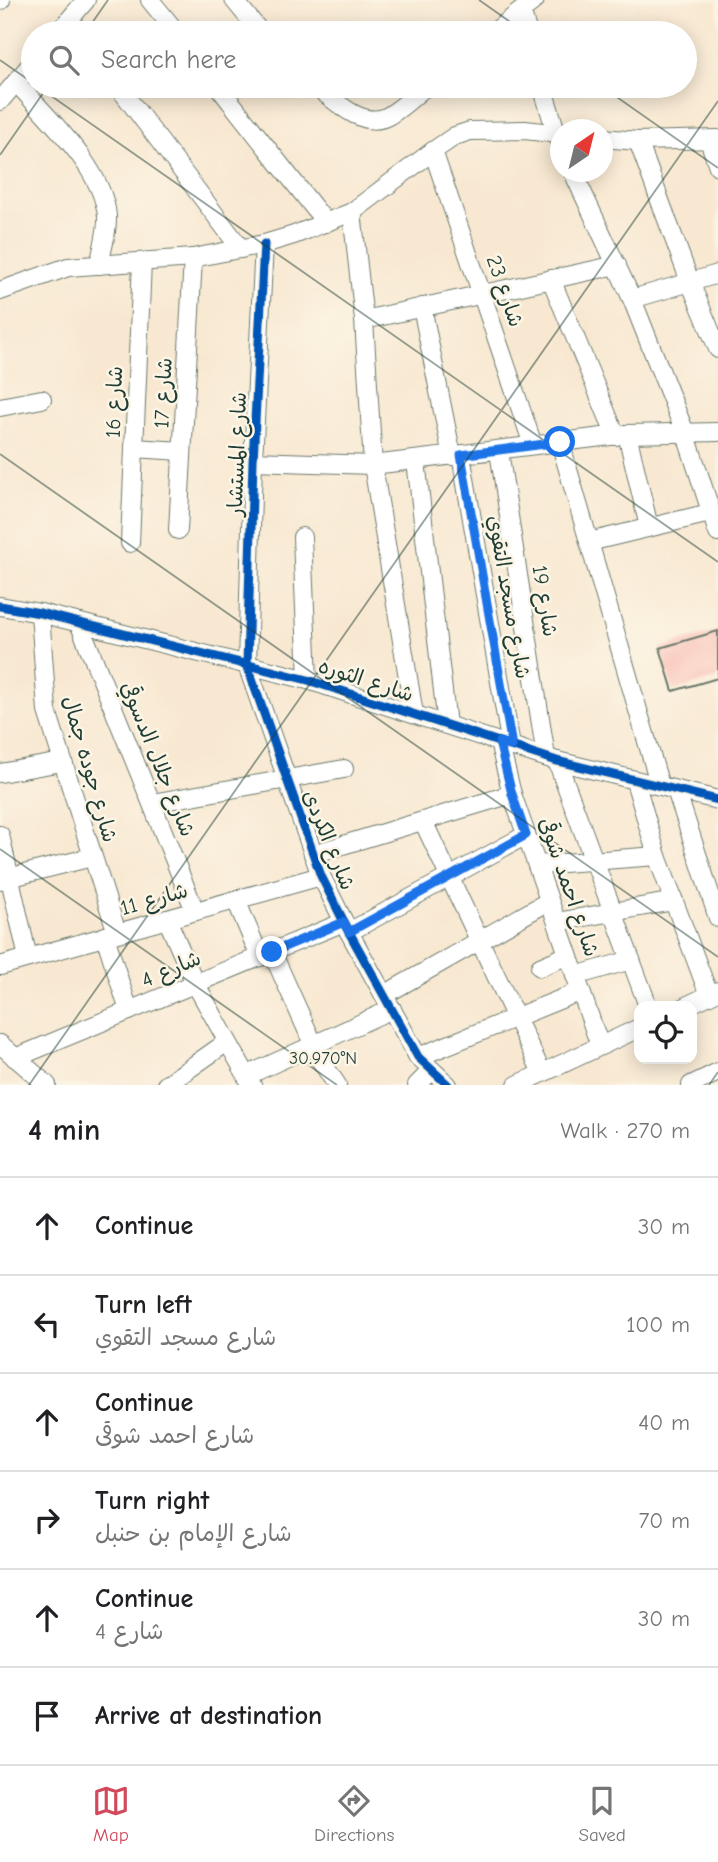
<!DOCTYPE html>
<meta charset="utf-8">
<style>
:root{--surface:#fff;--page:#f2f2f2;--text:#202124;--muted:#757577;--line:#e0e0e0;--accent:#d1495b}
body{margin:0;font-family:"Comic Neue","Playpen Sans Arabic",sans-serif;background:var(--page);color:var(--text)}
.controls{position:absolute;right:21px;bottom:21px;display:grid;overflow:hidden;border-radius:14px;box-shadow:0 4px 18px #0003}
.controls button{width:63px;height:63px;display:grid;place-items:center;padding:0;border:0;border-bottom:2px solid var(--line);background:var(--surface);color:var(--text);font:35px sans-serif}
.compass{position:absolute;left:550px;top:119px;width:63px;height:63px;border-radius:50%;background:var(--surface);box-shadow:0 4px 18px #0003;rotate:35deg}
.stop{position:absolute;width:21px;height:21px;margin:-16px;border:5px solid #1a73e8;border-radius:50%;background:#fff}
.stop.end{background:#1a73e8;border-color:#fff;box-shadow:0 2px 7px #0008}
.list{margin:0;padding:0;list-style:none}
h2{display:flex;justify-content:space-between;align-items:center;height:91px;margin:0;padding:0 28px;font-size:30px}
h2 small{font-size:23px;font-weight:400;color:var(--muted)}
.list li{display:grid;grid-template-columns:46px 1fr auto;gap:21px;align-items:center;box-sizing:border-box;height:98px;padding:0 28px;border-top:2px solid var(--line)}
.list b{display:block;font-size:26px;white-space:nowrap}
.list p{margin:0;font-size:23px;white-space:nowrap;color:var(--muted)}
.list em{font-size:23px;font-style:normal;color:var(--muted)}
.icon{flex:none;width:38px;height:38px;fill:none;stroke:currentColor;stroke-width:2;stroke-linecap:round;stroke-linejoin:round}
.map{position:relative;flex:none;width:718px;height:1085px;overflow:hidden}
.search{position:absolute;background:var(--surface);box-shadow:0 4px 18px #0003;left:21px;right:21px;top:21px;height:77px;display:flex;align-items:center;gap:18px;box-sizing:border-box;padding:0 24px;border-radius:38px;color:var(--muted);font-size:26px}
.sheet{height:679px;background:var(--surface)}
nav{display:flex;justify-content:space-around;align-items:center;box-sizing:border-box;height:98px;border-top:2px solid var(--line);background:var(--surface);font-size:19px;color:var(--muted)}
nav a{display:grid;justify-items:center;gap:4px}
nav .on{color:var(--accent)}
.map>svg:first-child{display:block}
</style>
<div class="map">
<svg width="718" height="1085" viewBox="0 0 718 1085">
<rect width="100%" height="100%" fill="#fcf5e5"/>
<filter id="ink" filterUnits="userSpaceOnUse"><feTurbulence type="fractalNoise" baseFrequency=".0143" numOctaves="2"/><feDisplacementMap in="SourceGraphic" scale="14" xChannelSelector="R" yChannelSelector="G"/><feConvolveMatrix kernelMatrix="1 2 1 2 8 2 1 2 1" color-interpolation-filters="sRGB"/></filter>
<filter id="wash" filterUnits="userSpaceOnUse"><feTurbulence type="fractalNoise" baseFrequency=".00686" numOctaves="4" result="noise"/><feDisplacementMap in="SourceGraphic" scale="28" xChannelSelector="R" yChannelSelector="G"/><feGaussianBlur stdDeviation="1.57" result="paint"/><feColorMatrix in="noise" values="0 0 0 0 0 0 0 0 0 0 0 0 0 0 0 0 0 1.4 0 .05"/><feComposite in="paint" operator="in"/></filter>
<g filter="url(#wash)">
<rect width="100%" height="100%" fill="#f8e8d1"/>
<g id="blocks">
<polygon fill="#f89d99" points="718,631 718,678 673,691 660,648"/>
</g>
</g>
<g filter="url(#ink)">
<use href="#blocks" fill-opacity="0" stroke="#6b796b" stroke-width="2"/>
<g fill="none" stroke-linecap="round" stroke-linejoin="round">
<defs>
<g id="street">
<polyline points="150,0 177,33"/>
<polyline points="234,0 261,33"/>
<polyline points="0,1 1,0"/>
<polyline points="521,11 528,33"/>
<polyline points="58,33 86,0"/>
<polyline points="493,33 535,0"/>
<path d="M16,82C47,118 103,168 107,216C108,231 102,250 99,265"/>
<polyline points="118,86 241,249"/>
<polyline points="218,86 326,223"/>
<path d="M316,86C334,100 363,130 388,116C401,109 414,96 426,86"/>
<polyline points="542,86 559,141"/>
<polyline points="0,101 33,62"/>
<polyline points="602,138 638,141 718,139"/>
<polyline points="709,140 718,166"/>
<polyline points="638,141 690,282 718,349"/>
<polyline points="433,151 533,445"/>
<polyline points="573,172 632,299 686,435 718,533"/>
<polyline points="352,212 364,320 373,465 414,714"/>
<polyline points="264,244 253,461 247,665 321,876 349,932 418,1057 448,1085"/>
<polyline points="551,279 616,436"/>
<polyline points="0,291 68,267 193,258 264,244 294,235 352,212 433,151 455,136 470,131 525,130 560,134"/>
<polyline points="632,299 718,274"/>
<polyline points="422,307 452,456"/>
<polyline points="364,320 617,265"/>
<polyline points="0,407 42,399"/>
<polyline points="627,434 649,527"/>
<polyline points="560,442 660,786"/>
<polyline points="134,448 182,451"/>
<polyline points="499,451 546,757"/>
<polyline points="461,455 511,746"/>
<polyline points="253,461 373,465 627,434 718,432"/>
<polyline points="416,461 447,725"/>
<polyline points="178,530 193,258"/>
<polyline points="302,537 308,680"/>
<polyline points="589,542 710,513"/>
<polyline points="130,543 142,262"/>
<polyline points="0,606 40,613 308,680 557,761 718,800"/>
<polyline points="40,613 47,711 117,933"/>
<polyline points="79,623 195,911"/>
<polyline points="499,742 512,794 600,1046"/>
<polyline points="557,761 648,1006"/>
<polyline points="0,773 62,762"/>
<polyline points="635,781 657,856 709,995"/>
<polyline points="676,790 718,918"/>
<polyline points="152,803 344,769"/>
<polyline points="423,821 542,1073"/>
<polyline points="0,835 28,958"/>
<polyline points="313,854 512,794"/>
<polyline points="537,865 657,856"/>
<polyline points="0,880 92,857"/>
<polyline points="236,900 260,957"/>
<polyline points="167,919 195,983 252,1085"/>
<polyline points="557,922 674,901"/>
<polyline points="349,932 526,835"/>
<polyline points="105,936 129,1011"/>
<polyline points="272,952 321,1061 337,1085"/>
<polyline points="0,966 321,876"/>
<polyline points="540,967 568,955"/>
<polyline points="575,976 631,960"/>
<polyline points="384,995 549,901"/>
<polyline points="686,1006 718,991"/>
<polyline points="0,1044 47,1085"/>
<polyline points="418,1057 581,991"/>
<polyline points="15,1058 344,922"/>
<polyline points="246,1076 392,1009"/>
<polyline points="166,1085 227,1042"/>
<polyline points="417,1085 431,1071"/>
<polyline points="517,1085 639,1028"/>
<polyline points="691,1085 718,1072"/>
</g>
</defs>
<use href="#street" stroke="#6b796b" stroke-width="20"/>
<use href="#street" stroke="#fff" stroke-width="18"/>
<defs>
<g id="cycleway">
<polyline points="264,244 253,461 247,665 321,876 349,932 418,1057 448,1085"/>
<polyline points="0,606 40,613 308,680 557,761 718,800"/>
</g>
</defs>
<use href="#cycleway" stroke="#fcf5e5" stroke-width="13"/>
<use href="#cycleway" stroke="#0057b8" stroke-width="9"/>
</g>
</g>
<g fill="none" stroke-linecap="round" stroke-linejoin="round" filter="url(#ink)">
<polyline stroke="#1a73e8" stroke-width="9" points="272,952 344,922 349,932 526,835 512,794 499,742 512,746 461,455 560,442"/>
</g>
<path fill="none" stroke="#1f3d34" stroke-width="2" stroke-opacity="0.45" d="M479,0L526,33M85,33L108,0M0,60L33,83M37,86L718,562M601,86L718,168M0,155L48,86M0,454L718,957M0,849L337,1085M29,1085L718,101M709,1085L718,1072"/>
<g text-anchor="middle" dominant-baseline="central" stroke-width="5" stroke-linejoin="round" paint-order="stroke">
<g font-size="21" fill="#1f3d34" stroke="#fcf5e5">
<text transform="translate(505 291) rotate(71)">شارع 23</text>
<text transform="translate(163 393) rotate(-87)">شارع 17</text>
<text transform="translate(114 402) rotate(-88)">شارع 16</text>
<text transform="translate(237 454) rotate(-88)">شارع المستشار</text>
<text transform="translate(509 597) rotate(80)">شارع مسجد التقوي</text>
<text transform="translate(545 601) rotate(81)">شارع 19</text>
<text transform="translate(366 680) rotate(18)">شارع الثوره</text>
<text transform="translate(158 759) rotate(68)">شارع جلال الدسوقي</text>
<text transform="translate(90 769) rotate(74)">شارع جوده جمال</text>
<text transform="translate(329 840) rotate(68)">شارع الكردى</text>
<text transform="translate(569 887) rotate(71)">شارع احمد شوقى</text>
<text transform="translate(154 899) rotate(-16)">شارع 11</text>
<text transform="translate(171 969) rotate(-23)">شارع 4</text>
</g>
</g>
<g font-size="18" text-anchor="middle" fill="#1f3d34" stroke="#fcf5e5" stroke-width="5" stroke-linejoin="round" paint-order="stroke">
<text x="323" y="1064">30.970°N</text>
</g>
</svg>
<div class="controls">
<button><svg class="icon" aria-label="locate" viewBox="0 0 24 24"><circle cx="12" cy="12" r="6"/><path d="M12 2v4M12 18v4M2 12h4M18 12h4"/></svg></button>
</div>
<svg class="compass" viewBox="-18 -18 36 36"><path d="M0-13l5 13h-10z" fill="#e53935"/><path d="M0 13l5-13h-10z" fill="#757577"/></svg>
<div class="stop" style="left:560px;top:442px"></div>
<div class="stop end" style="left:272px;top:952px"></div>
<div class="search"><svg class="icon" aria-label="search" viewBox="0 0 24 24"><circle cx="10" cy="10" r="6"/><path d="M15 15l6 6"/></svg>Search here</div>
</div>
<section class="sheet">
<h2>4 min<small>Walk · 270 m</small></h2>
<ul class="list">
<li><svg class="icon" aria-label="ahead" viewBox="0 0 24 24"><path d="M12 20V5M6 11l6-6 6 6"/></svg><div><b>Continue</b></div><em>30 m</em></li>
<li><svg class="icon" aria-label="left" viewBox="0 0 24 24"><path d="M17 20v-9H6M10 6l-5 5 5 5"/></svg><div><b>Turn left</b><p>شارع مسجد التقوي</p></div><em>100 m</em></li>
<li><svg class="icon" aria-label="ahead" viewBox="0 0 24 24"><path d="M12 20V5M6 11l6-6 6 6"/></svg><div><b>Continue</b><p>شارع احمد شوقى</p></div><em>40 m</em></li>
<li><svg class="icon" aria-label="right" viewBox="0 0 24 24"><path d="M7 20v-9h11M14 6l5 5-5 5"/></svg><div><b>Turn right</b><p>شارع الإمام بن حنبل</p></div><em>70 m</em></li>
<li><svg class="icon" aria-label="ahead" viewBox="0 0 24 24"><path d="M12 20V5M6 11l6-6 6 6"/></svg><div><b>Continue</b><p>شارع 4</p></div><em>30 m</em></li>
<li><svg class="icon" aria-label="arrive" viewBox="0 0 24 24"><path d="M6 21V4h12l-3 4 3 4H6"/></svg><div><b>Arrive at destination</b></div></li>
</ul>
</section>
<nav>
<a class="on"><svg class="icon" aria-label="map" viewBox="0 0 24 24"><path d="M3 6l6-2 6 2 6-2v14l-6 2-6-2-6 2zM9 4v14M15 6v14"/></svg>Map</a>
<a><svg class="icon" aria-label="directions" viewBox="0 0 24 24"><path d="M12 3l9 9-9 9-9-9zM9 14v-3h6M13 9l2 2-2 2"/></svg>Directions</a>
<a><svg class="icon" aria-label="saved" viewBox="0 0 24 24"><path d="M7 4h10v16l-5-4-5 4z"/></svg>Saved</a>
</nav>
